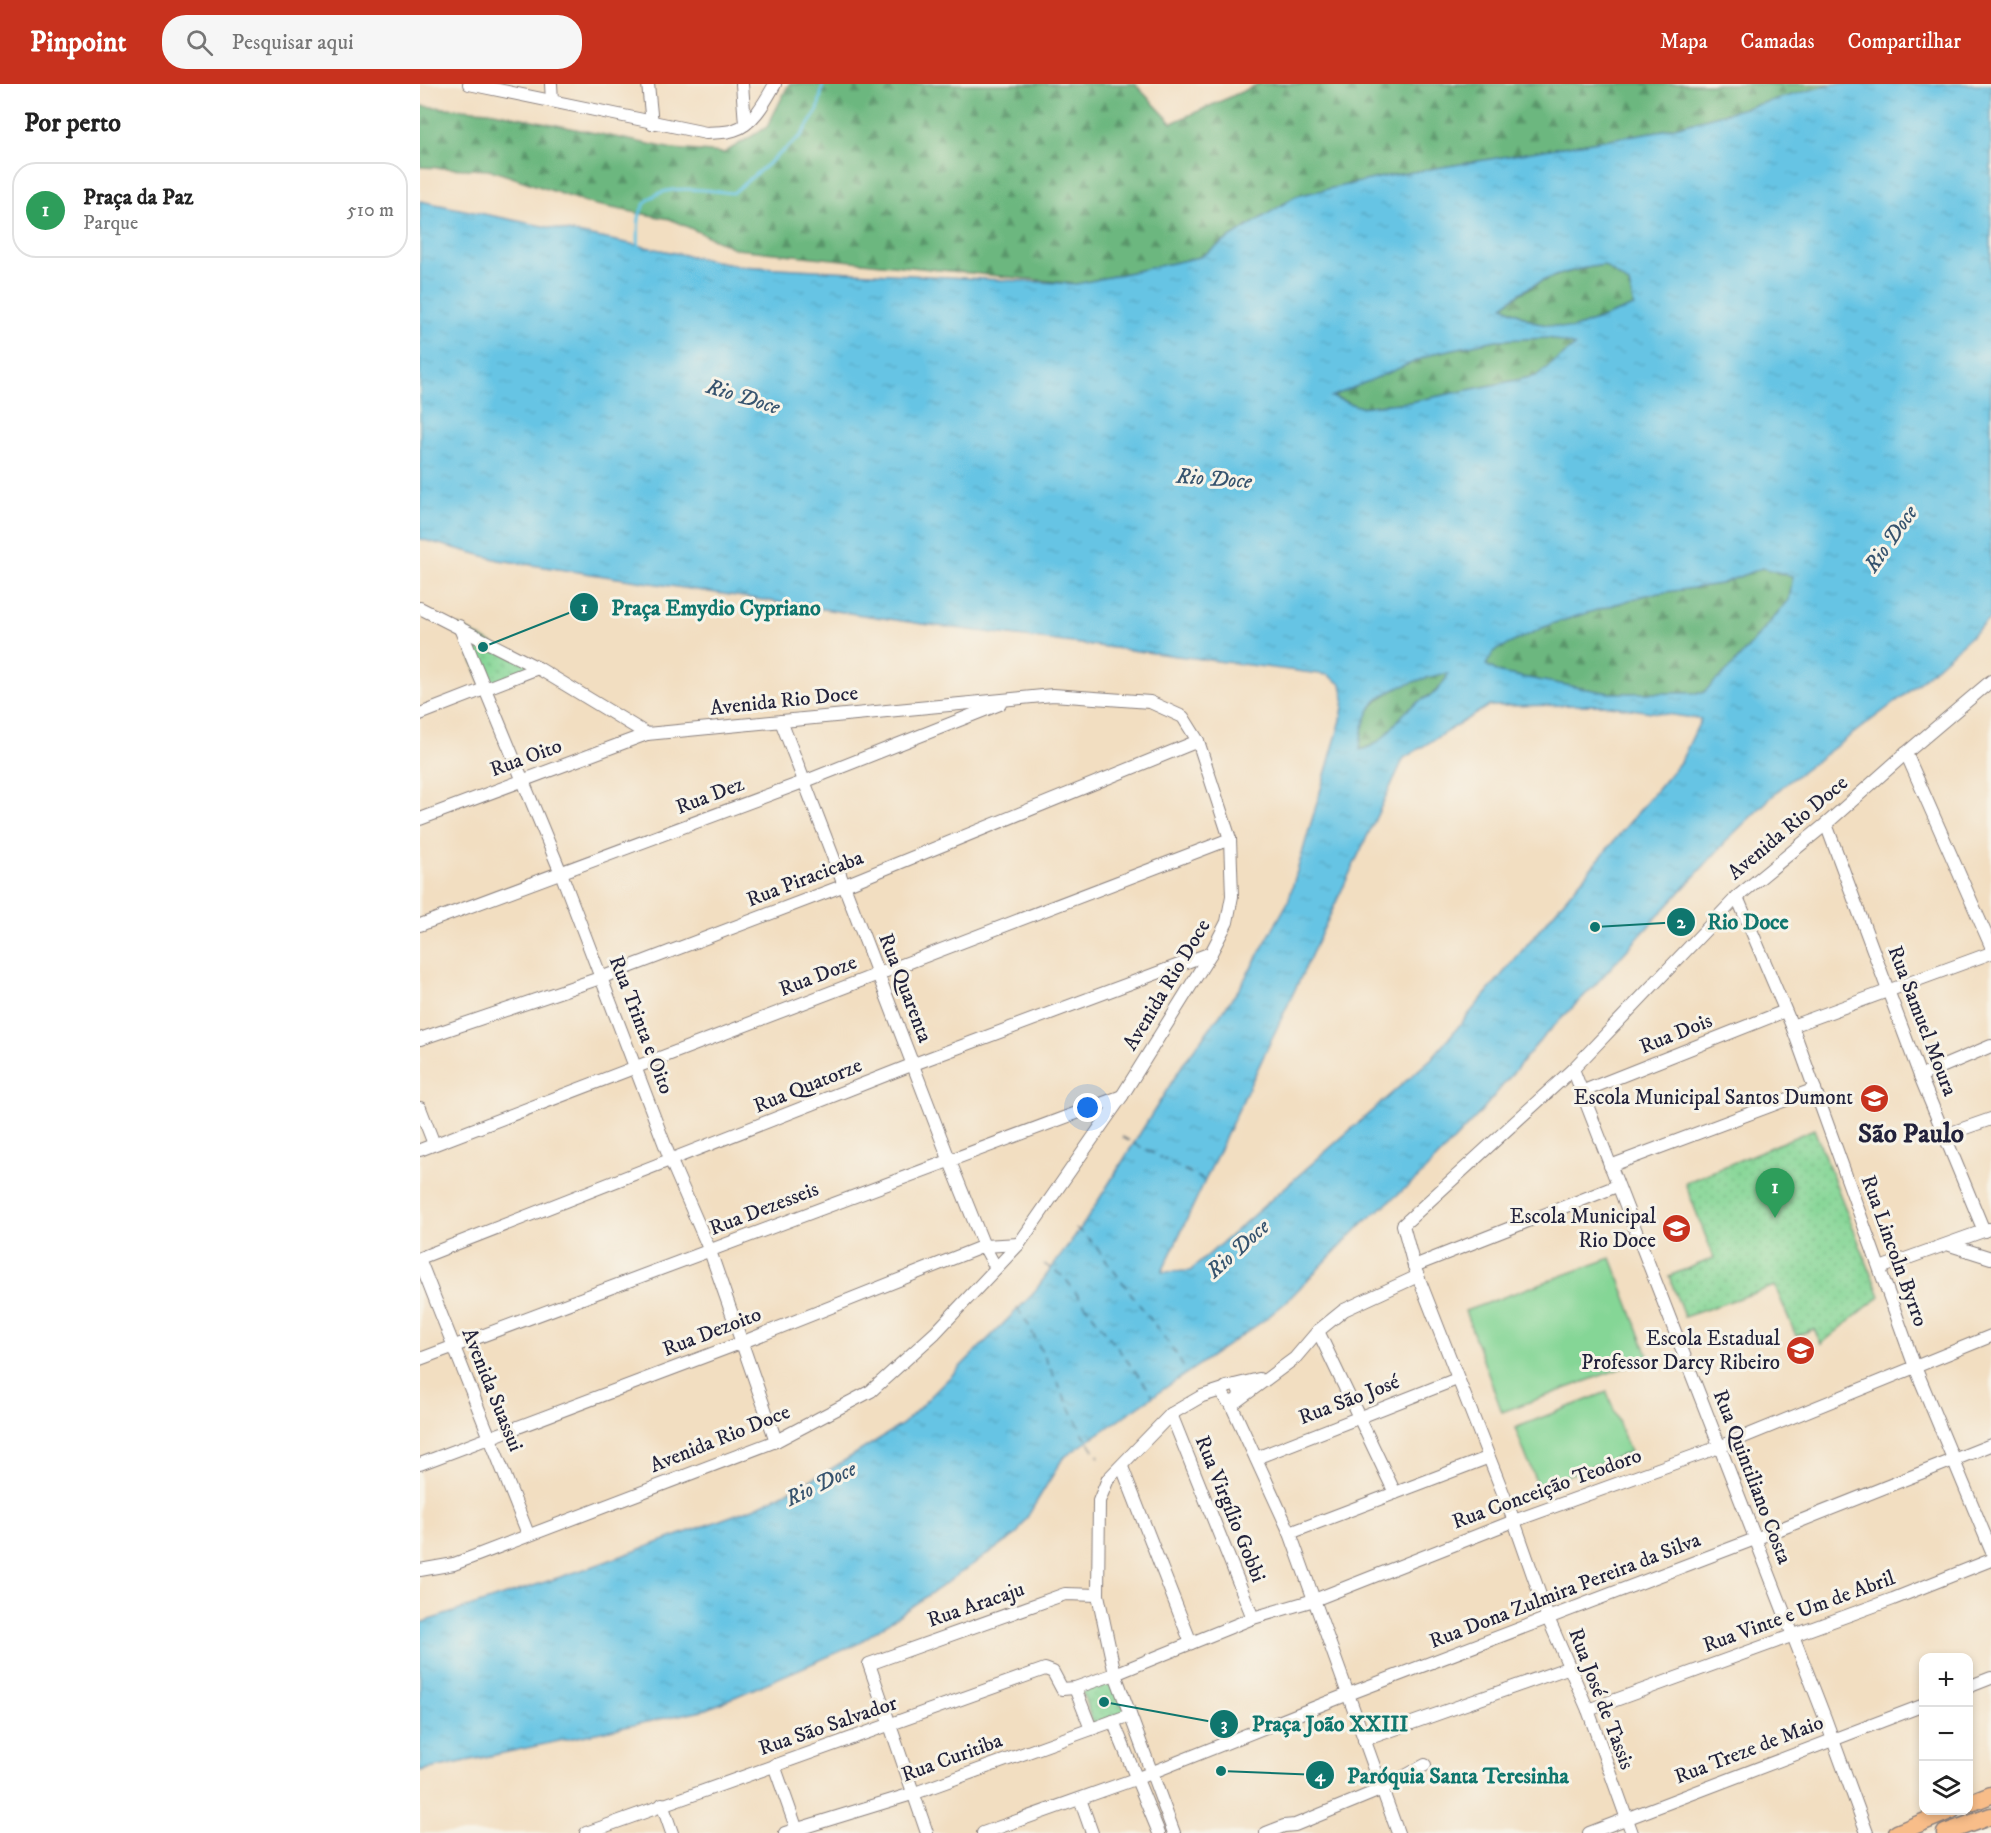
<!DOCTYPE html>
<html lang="pt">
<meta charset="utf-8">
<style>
:root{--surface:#fff;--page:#f6f6f6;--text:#222;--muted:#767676;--line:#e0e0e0;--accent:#c8321e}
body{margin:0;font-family:"IM FELL DW Pica",serif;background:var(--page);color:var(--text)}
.controls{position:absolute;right:18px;bottom:18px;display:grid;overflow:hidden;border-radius:12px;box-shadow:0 3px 9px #0003}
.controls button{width:54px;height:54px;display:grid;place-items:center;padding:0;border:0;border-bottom:2px solid var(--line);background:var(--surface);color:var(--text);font:30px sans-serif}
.you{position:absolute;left:668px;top:1024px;width:21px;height:21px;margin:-15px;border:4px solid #fff;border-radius:50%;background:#1a73e8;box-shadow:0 0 0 9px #1a73e833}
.badge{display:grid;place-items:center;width:39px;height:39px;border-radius:50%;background:var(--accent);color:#fff;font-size:20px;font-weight:700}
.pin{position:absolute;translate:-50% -50px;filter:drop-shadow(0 2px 3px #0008)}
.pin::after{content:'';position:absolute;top:32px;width:21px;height:18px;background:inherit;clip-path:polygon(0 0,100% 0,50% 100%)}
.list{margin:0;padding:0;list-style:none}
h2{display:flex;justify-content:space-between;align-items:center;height:78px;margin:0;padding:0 24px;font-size:26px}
h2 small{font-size:20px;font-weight:400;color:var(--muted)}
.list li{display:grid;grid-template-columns:39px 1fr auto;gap:18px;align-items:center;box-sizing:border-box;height:96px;margin:0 12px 12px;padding:0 12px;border:2px solid var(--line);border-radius:24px}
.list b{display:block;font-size:22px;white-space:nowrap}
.list p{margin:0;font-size:20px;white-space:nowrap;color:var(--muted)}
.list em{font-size:20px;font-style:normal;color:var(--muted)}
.icon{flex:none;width:33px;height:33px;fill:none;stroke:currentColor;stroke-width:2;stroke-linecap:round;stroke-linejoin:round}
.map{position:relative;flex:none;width:1571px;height:1749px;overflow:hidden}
header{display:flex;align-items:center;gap:36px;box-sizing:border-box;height:84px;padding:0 30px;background:var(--accent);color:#fff}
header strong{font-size:28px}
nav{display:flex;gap:33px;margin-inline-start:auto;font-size:21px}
.search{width:420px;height:54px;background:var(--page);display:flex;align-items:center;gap:15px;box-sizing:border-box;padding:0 21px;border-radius:24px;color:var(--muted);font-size:22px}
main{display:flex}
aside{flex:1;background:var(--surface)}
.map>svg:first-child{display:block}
</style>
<header>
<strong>Pinpoint</strong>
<div class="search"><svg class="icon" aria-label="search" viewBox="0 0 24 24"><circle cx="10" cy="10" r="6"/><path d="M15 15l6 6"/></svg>Pesquisar aqui</div>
<nav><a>Mapa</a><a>Camadas</a><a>Compartilhar</a></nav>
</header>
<main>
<aside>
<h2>Por perto<small></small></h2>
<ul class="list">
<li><span class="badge" style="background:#2e9e5b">1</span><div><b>Praça da Paz</b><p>Parque</p></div><em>510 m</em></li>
</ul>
</aside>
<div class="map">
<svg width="1571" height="1749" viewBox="0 0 1571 1749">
<defs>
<pattern id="forest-firs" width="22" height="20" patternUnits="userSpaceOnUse" patternTransform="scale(1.5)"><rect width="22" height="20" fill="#6cb77f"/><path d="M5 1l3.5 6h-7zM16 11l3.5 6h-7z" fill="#589469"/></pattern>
<pattern id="park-dots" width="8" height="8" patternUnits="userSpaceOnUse" patternTransform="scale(1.5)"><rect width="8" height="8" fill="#85d696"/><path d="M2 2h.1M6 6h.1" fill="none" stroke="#73b782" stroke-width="1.8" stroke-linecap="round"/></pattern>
<pattern id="water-ripples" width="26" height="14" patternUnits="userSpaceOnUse" patternTransform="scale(1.5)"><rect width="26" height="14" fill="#66c4e4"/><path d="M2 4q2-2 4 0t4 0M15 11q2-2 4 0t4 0" fill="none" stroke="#58a8c4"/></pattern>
</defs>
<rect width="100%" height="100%" fill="#f7f3e8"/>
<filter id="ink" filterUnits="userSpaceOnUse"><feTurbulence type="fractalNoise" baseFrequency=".0167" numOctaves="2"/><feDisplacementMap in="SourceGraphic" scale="12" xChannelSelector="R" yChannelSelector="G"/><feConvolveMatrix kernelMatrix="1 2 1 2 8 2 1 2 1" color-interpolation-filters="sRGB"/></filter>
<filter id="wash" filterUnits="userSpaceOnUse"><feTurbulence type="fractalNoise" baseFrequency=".008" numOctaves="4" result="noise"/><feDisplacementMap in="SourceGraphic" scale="24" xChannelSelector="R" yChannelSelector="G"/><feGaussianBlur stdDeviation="1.35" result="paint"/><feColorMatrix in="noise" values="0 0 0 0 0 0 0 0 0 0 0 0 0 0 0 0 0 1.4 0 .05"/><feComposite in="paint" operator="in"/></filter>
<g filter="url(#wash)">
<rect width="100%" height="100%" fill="#f2dec1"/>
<g fill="url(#forest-firs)" stroke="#476c5d" stroke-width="1.5">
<polygon points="369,0 715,0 752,39 839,0 1413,0 1244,46 963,93 876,112 780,173 657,200 316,165 250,135 171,120 71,86 0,83 0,22 69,27 253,65 304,69 347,43"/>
<path d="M1184,181L1209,200L1214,222L1152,245L1116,239L1083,222C1116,196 1143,187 1184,181Z"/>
<polygon points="1129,254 1156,261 1116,292 990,318 940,323 911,312 1015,269 1076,256"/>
<polygon points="1342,484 1373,492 1369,515 1314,580 1283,609 1189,609 1080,589 1066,581 1074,567 1131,540 1226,511 1300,500"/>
<path d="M1029,589C1014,616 1010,607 990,624C970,641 970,658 939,666C941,657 941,647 943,638C953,607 1000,593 1029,589Z"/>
</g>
<g fill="url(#park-dots)" stroke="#547c68" stroke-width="1.5">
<polygon points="39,542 118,584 63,604"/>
<polygon points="1394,1045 1460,1212 1401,1260 1394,1245 1376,1252 1355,1202 1264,1233 1249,1192 1294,1174 1265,1099"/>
<polygon points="694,1595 706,1628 673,1640 662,1607"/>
</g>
<g fill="#85d696" stroke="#547c68" stroke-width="1.5">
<polygon points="1191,1174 1229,1274 1082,1328 1045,1227"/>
<polygon points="1187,1308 1210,1368 1118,1403 1095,1344"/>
</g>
<path fill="url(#water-ripples)" stroke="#447390" stroke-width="1.5" fill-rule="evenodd" d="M1413,0H1571V534L1486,610L1363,702L1313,750L1175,901L1122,954L1059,1030L998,1094L944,1138L865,1219L843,1237L643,1374L597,1450L437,1560L287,1625L0,1687V1539L174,1482L336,1423L408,1387L483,1340L612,1211L665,1138L763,980L819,905L868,818L921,636L924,615L921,600L908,591L502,540L79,476L0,455V117L319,182L657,200L780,173L876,112L963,93L1244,46ZM1184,181L1209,200L1214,222L1152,245L1116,239L1083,222C1112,196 1146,186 1184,181ZM1129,254L1155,262L1116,292L990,318L940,323L911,313L1015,269L1076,256ZM1342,484L1373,492L1369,516L1314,580L1283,609H1189L1080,589L1066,581L1074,567L1131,540L1226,511L1300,500ZM1028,590C1015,617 1009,608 990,624C971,640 967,659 940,666C941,648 944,632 955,618C965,606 1013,590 1028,590ZM1068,622L1183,621L1281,635L1261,677L1012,974L770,1187L742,1188L984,674Z"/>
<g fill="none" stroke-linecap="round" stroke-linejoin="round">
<path stroke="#66c4e4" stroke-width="3" d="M218,163C219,153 217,140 220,130C230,94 286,107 313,109L381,52L398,26L403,0"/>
<g stroke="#36536e" stroke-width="1.5" stroke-dasharray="8 6" stroke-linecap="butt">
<polyline points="702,1053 785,1097"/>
<polyline points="656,1144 673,1159 755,1268 765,1286"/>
<polyline points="624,1180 644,1193 733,1311"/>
<polyline points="597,1224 608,1240 662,1348 679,1373"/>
</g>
</g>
</g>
<g filter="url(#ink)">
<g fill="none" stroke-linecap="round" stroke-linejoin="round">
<defs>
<g id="minor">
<path d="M49,0L286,49C295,48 306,49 314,46C333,41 346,16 355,0"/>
<polyline points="131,0 132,17"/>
<polyline points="228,0 232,40"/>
<polyline points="322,0 325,40"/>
<polyline points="0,524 118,584 227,650 633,611 730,618 763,633 778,657 810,755 812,812 807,838 791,869 702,1012 599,1160 515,1249 451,1307 356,1357 34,1480 0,1486"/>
<polyline points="39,542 141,789 251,1077 290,1167 356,1357"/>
<polyline points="0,630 118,584"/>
<polyline points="361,637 529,1075 564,1162 576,1184"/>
<polyline points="1486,669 1571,862"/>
<polyline points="0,735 227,650"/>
<polyline points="1406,740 1500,992 1564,1147"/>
<polyline points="1317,813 1372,942 1495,1283 1571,1466"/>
<polyline points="0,841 386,697 580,620"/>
<polyline points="1372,942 1571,869"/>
<polyline points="0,955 183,893 425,801 778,657"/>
<polyline points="1153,985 1405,1634 1447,1749"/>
<polyline points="1500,992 1571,962"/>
<polyline points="1161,1008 1365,927"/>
<polyline points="0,1024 14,1060"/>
<polyline points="1525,1051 1571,1035"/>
<polyline points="0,1066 810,755"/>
<polyline points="1190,1082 1395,1005"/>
<polyline points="1530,1161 1571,1174"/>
<polyline points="0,1174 494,980 791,869"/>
<polyline points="0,1177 108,1450"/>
<polyline points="994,1182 1197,1102"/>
<polyline points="1460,1184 1569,1145"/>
<polyline points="898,1247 975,1409"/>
<polyline points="0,1275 702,1012"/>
<polyline points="816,1302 820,1307 819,1314 814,1318 807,1317 802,1309 806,1303 839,1295"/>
<polyline points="817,1317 875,1274 898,1247 924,1226 998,1192"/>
<polyline points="810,1318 870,1449 978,1749"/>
<polyline points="751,1330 833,1534"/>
<polyline points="836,1374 1037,1295"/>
<polyline points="0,1380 323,1258 564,1162 599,1160"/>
<polyline points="702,1383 771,1559"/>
<polyline points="870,1449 1067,1374"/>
<polyline points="1548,1603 1571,1594"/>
<polyline points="655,1604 671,1645"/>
<polyline points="1168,1626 1473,1515 1571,1476"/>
<polyline points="693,1637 739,1749"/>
<polyline points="944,1656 1150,1583"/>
<polyline points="354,1681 378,1749"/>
<polyline points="660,1715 672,1749"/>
<polyline points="242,1720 252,1749"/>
<polyline points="166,1749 625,1585 633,1588 642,1605 655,1604 695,1590 833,1534 894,1516 1094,1437 1299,1363 1571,1252"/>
<polyline points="365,1749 495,1709 710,1631"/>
<polyline points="507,1749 449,1580 645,1510 678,1511"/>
<polyline points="563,1749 718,1694 926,1611 1335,1455 1571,1361"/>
<polyline points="754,1749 695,1590 678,1511 679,1417 688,1395 751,1330 782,1312 804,1305"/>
<polyline points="846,1749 864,1742 875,1741 960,1706 1005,1681"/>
<polyline points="1169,1749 1504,1621"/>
<polyline points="1212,1749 1168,1626 1128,1534 1094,1437 994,1182 983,1141 1153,985 1317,813 1406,740 1486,669 1571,597"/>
</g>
<g id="major">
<polyline points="1548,1720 1571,1711"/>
<polyline points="1477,1749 1532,1726"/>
<polyline points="1525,1749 1571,1732"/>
</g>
</defs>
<use href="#minor" stroke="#8a807e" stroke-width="14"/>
<use href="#major" stroke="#8a807e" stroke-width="19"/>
<use href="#minor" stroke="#fff" stroke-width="12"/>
<use href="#major" stroke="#f8bd89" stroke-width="16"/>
</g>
</g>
<defs>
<symbol id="school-disc" viewBox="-11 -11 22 22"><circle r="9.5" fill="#c8321e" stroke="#f7f3e8"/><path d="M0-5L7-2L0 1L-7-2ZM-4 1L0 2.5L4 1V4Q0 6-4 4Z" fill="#fff"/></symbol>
</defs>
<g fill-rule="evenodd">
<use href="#school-disc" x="1438" y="998" width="33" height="33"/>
<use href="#school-disc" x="1240" y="1128" width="33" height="33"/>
<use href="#school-disc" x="1364" y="1250" width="33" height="33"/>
</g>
<g text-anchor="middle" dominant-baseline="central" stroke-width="6" stroke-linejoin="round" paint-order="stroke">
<g font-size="21" fill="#22223b" stroke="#f7f3e8">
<text transform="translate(364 617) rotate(-6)">Avenida Rio Doce</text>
<text transform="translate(106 674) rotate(-20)">Rua Oito</text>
<text transform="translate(290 712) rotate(-21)">Rua Dez</text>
<text transform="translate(1368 744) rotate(-40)">Avenida Rio Doce</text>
<text transform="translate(385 795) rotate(-21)">Rua Piracicaba</text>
<text transform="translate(398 892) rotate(-21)">Rua Doze</text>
<text transform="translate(747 901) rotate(-59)">Avenida Rio Doce</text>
<text transform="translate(485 904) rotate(69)">Rua Quarenta</text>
<text transform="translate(1502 937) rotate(69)">Rua Samuel Moura</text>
<text transform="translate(221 941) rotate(69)">Rua Trinta e Oito</text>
<text transform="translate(1256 950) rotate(-22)">Rua Dois</text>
<text transform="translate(388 1002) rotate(-22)">Rua Quatorze</text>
<text transform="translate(344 1125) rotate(-21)">Rua Dezesseis</text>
<text transform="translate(1474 1167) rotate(70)">Rua Lincoln Byrro</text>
<text transform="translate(292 1248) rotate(-21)">Rua Dezoito</text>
<text transform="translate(72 1306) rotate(68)">Avenida Suassui</text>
<text transform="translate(929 1316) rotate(-21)">Rua São José</text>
<text transform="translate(300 1355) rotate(-22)">Avenida Rio Doce</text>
<text transform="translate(1332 1393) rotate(69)">Rua Quintiliano Costa</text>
<text transform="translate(1127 1405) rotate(-20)">Rua Conceição Teodoro</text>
<text transform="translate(810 1425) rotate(68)">Rua Virgílio Gobbi</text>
<text transform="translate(1145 1507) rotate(-21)">Rua Dona Zulmira Pereira da Silva</text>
<text transform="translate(556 1521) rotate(-19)">Rua Aracaju</text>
<text transform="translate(1379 1528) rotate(-20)">Rua Vinte e Um de Abril</text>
<text transform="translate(1181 1615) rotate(69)">Rua José de Tassis</text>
<text transform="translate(408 1642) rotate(-19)">Rua São Salvador</text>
<text transform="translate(1329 1666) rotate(-21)">Rua Treze de Maio</text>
<text transform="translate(532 1674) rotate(-20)">Rua Curitiba</text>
</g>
<g font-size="21" fill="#22223b" stroke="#f7f3e8" text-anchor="end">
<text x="1433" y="1014">Escola Municipal Santos Dumont</text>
<text x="1236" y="1133">Escola Municipal<tspan x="1236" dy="24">Rio Doce</tspan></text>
<text x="1360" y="1255">Escola Estadual<tspan x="1360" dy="24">Professor Darcy Ribeiro</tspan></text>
</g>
<g font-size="22" font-style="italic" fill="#36536e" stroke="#f7f3e8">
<text transform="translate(323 313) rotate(17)">Rio Doce</text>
<text transform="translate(794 395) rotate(4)">Rio Doce</text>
<text transform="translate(1471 455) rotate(-55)">Rio Doce</text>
<text transform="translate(818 1165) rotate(-42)">Rio Doce</text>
<text transform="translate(401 1400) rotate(-26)">Rio Doce</text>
</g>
<g font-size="27" font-weight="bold" fill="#22223b" stroke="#f7f3e8">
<text x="1491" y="1050">São Paulo</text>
</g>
</g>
<path fill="none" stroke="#0f766e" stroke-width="2" d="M63 563L164 523M1175 843L1261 838M684 1618L804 1640M801 1687L900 1691"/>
<g fill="#0f766e" stroke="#f7f3e8" stroke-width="2">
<circle cx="63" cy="563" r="6"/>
<circle cx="1175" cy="843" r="6"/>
<circle cx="684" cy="1618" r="6"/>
<circle cx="801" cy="1687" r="6"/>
<circle cx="164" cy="523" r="15"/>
<circle cx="1261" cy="838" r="15"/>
<circle cx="804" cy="1640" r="15"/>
<circle cx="900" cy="1691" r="15"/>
</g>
<g font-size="18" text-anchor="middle" font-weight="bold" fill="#fff">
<text x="164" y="529">1</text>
<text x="1261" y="844">2</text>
<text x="804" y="1646">3</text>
<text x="900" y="1697">4</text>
</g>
<g font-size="22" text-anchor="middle" font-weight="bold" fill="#0f766e" stroke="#f7f3e8" stroke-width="6" stroke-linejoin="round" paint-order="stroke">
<text x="296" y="531">Praça Emydio Cypriano</text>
<text x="1328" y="845">Rio Doce</text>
<text x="910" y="1647">Praça João XXIII</text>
<text x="1038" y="1699">Paróquia Santa Teresinha</text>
</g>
</svg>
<div class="controls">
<button>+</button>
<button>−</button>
<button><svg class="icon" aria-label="layers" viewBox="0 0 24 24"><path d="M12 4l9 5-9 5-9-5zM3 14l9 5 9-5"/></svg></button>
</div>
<div class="you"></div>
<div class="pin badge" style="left:1355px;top:1134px;background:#2e9e5b">1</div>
</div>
</main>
